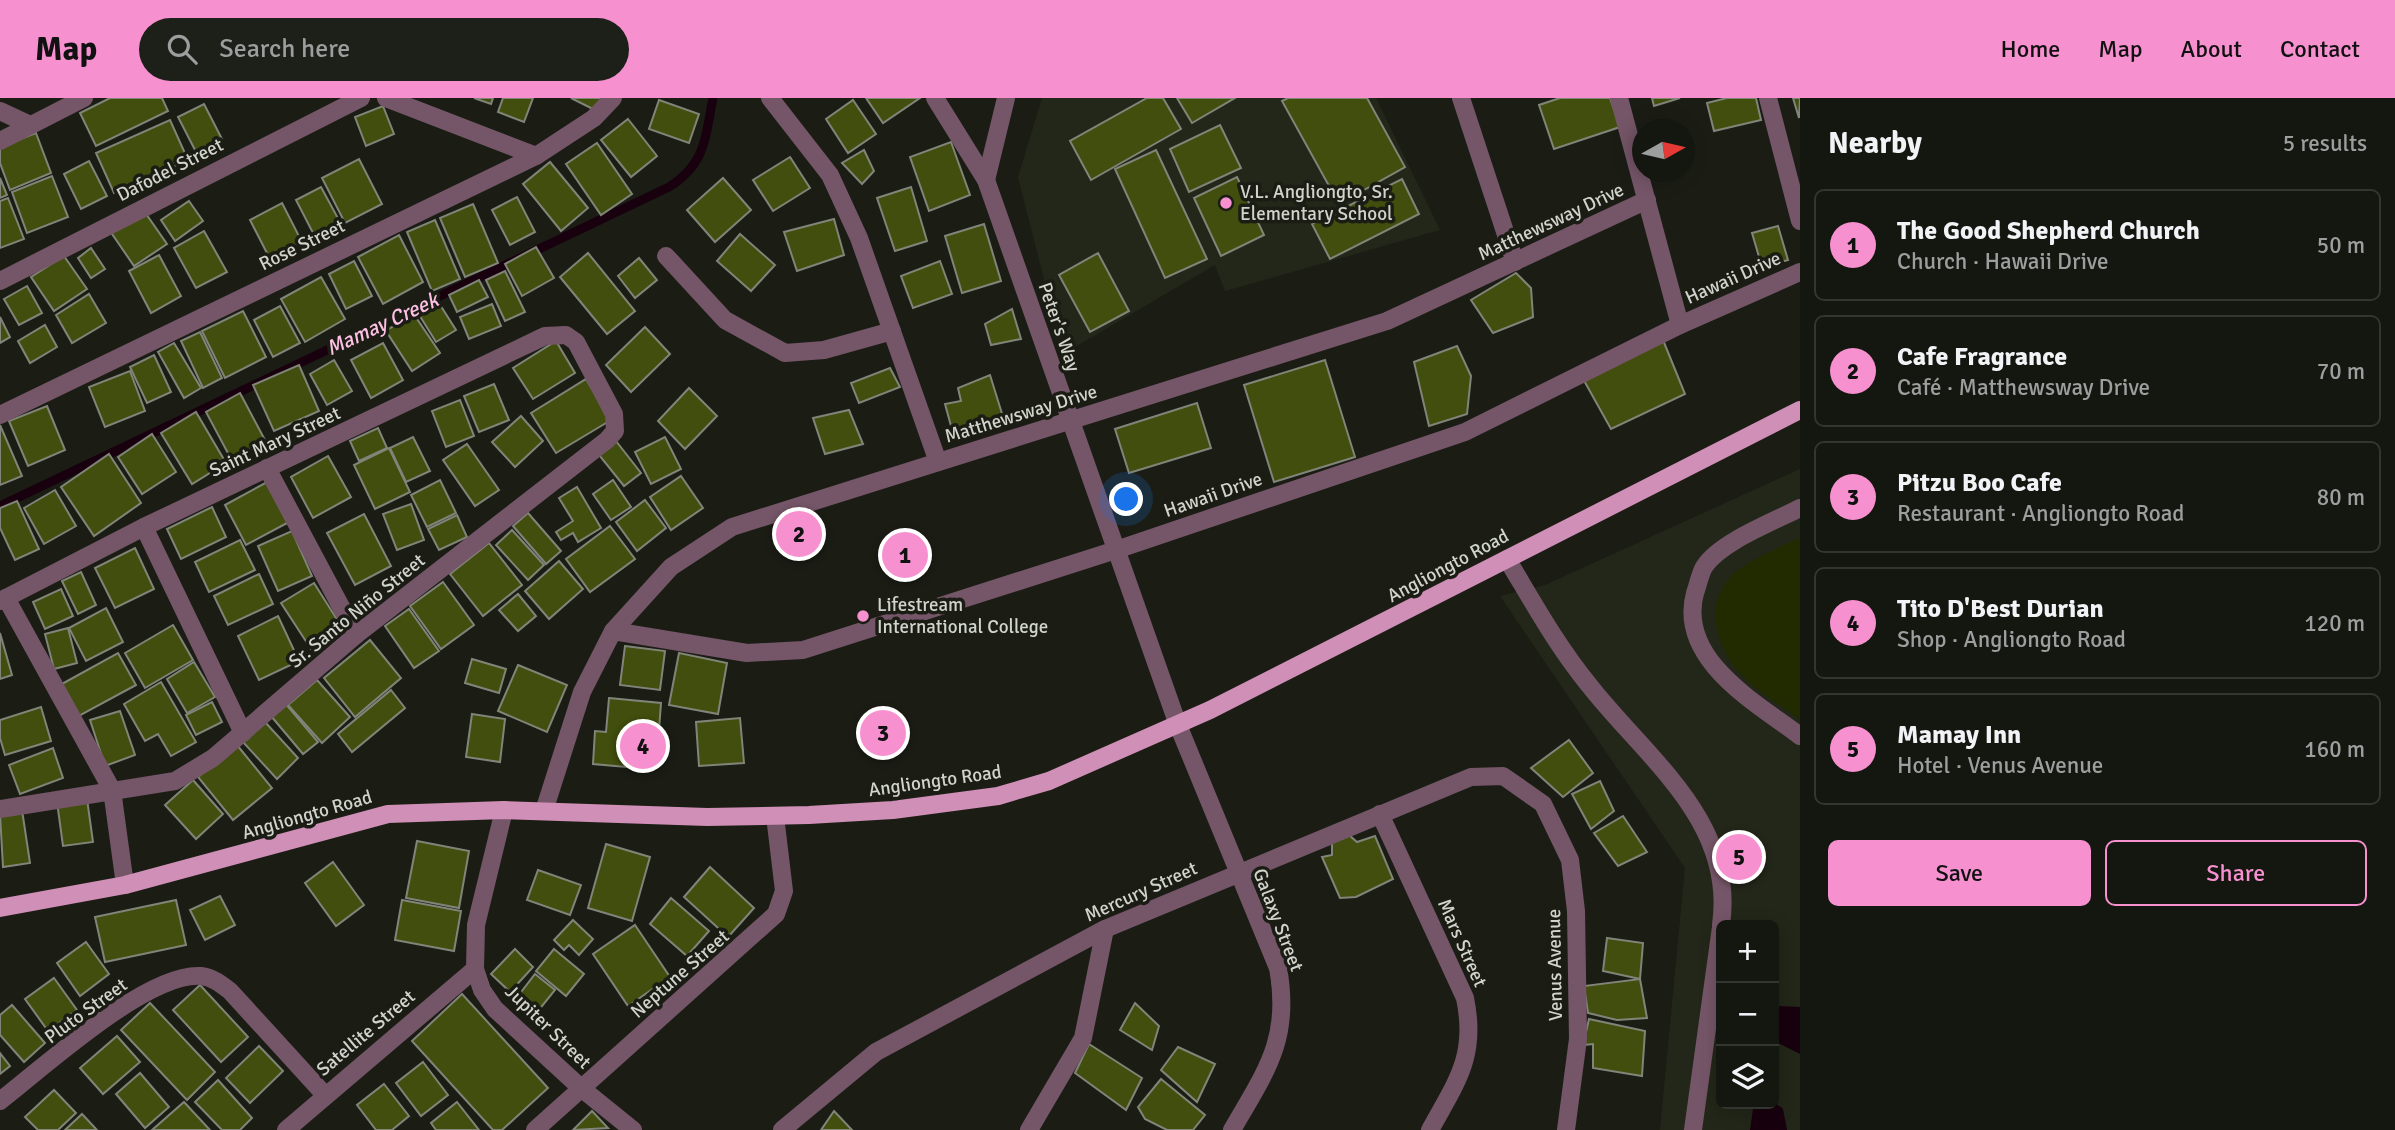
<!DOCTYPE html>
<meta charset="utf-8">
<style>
:root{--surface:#141610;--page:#1d1f19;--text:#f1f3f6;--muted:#9d9f9f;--line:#333530;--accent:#f690cf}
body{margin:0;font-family:Signika,sans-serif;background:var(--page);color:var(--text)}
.controls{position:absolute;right:21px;bottom:21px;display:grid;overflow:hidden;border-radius:10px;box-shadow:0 4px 18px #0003}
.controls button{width:63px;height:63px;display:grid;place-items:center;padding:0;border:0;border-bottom:2px solid var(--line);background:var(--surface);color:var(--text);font:35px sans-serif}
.compass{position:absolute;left:1632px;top:21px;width:63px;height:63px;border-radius:50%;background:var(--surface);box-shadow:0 4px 18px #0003;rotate:82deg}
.you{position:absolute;left:1127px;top:402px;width:24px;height:24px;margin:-18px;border:5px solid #fff;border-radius:50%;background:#1a73e8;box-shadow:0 0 0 10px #1a73e833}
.badge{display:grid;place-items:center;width:46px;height:46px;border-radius:50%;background:var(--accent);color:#111;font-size:23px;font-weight:700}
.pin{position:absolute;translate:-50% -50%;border:4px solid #fff;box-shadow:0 2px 7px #0006}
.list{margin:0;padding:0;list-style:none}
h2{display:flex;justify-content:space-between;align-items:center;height:91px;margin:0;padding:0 28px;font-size:30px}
h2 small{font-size:23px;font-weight:400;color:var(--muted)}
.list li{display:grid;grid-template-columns:46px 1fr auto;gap:21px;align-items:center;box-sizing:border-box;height:112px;margin:0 14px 14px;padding:0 14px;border:2px solid var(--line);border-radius:10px}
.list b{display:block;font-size:26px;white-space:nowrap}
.list p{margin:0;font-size:23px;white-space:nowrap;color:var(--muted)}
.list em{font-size:23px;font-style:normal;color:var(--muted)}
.actions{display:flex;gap:14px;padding:21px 28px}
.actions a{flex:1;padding:16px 0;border:2px solid var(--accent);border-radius:10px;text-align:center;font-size:24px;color:var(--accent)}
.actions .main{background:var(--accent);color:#111}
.icon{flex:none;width:38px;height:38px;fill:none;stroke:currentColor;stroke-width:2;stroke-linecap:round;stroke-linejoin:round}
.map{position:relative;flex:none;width:1800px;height:1032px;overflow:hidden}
header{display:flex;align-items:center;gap:42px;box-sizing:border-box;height:98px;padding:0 35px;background:var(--accent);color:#111}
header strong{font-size:33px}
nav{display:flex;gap:38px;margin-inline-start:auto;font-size:24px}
.search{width:490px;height:63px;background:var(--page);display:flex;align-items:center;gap:18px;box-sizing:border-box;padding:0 24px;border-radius:38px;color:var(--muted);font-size:26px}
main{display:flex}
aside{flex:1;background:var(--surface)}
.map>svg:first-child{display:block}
</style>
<header>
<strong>Map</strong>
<div class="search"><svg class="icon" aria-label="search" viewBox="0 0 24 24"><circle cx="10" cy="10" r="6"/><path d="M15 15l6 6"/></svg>Search here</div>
<nav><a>Home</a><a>Map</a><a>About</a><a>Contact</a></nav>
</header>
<main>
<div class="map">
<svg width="1800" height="1032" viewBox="0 0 1800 1032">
<rect width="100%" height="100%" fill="#1b1d15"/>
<g fill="#232719" fill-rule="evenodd">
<polygon points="1042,0 1376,0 1440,132 1225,193 1215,167 1063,256 1018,79"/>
<path d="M1800,371V1032H1660L1685,770L1500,498L1545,487ZM1721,827H1774V1006H1721Z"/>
</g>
<path fill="#222a00" d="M1800,439V622C1758,590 1721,575 1715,518C1714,502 1725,482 1738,472C1756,459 1780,450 1800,439Z"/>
<g fill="#18000e">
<polygon points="1777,908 1800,909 1800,956 1774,943 1774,910"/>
<polygon points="1774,1004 1783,1011 1787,1032 1750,1032 1753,1011 1759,1006"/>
</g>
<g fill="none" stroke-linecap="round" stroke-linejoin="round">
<path stroke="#18000e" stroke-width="9" d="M0,408L669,89C706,66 705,40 713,0"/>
</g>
<g fill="#414e0d" stroke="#818479" stroke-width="2">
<polygon points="110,0 162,0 168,13 96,48 80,15"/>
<polygon points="474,0 493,0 491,6"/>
<polygon points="503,0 533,0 524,24 498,14"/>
<polygon points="571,0 602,0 597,13"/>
<polygon points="866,0 920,0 883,25"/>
<polygon points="1147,0 1163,0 1181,31 1091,82 1070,43"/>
<polygon points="1177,0 1235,0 1192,25"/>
<polygon points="1288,0 1367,0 1405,69 1339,106 1282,3"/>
<polygon points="1560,0 1610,0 1620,29 1554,51 1539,7"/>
<polygon points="1652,0 1680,0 1654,8"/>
<polygon points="1727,0 1756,0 1761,22 1714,33 1707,5"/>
<polygon points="1793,0 1800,0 1799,20"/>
<polygon points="659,2 699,16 689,45 649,31"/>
<polygon points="853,2 876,36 848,55 826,21"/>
<polygon points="204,6 222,41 196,54 178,19"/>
<polygon points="383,8 394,36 366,48 355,19"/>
<polygon points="628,21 657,58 631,79 601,42"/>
<polygon points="170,22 188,62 114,95 96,55"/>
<polygon points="1220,27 1241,70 1189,94 1170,51"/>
<polygon points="36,35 51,75 10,92 0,65 0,49"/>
<polygon points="951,44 970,97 929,113 910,59"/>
<polygon points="597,45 632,96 601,117 566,66"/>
<polygon points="864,52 874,73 862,86 842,65"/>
<polygon points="1156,52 1207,161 1165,180 1115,71"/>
<polygon points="790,59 810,90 773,113 753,82"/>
<polygon points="359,61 382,106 345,125 322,80"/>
<polygon points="89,63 107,98 81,111 64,76"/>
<polygon points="550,64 588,110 561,133 523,86"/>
<polygon points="52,78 68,119 27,135 12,94"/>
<polygon points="1237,79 1264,137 1221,158 1194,100"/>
<polygon points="0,80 7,97 0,100"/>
<polygon points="723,80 751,112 715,144 687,112"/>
<polygon points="1402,81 1419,116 1330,161 1312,126"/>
<polygon points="321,89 340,124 314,137 296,102"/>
<polygon points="911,89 927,143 895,153 877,100"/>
<polygon points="517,99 535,134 510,147 492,112"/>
<polygon points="8,100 24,141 0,150 0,103"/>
<polygon points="189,103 203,123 175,143 161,122"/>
<polygon points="282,105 302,144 270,161 250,122"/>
<polygon points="473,106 498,165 465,179 440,120"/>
<polygon points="142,110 167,146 134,168 110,133"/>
<polygon points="834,121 844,157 797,173 784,134"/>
<polygon points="435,122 460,181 432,193 407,134"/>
<polygon points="984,126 1001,183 962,195 945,138"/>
<polygon points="1778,128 1788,162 1762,169 1752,135"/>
<polygon points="204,133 227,174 196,190 174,150"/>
<polygon points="740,136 775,167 751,193 717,163"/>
<polygon points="399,137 423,184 383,206 358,159"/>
<polygon points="536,149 554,180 522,198 505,166"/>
<polygon points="91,150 105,171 91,180 78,160"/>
<polygon points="588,155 635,213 607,236 560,179"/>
<polygon points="1098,155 1129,213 1090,234 1059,177"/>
<polygon points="159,157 181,198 151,215 129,173"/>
<polygon points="64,158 87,191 54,213 31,179"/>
<polygon points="639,160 657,182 635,200 618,178"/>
<polygon points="354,163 372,198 346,211 329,176"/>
<polygon points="940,163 952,196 913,210 901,178"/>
<polygon points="505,173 525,214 505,223 486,182"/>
<polygon points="1516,175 1531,190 1533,219 1493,235 1471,202"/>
<polygon points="321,179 345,221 305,244 281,201"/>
<polygon points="479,182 488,199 457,214 449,197"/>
<polygon points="27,188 42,215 19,227 4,201"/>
<polygon points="89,196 106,225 72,245 56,217"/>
<polygon points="437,202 456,232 436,244 418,215"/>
<polygon points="492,206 501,228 469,241 460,219"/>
<polygon points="280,208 300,245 273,259 254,222"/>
<polygon points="1012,211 1021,241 991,247 985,226"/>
<polygon points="243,213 266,259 225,280 202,233"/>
<polygon points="413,215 440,255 412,273 386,233"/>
<polygon points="0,219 10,239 0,245"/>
<polygon points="45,227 57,249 30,265 18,243"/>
<polygon points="645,229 670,256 631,294 606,267"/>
<polygon points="200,234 222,280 203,290 181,243"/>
<polygon points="1663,242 1685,296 1611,331 1582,279"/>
<polygon points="556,243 575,275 533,301 513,270"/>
<polygon points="174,245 201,290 184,300 158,254"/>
<polygon points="383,245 403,282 371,300 351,262"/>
<polygon points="1457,248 1471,278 1467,316 1429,328 1414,264"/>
<polygon points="154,257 171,294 147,305 130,269"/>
<polygon points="334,262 352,293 327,307 310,276"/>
<polygon points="1325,262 1355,359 1274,384 1244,287"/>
<polygon points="299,267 319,313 274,333 253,287"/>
<polygon points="890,270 900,289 859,305 851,285"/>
<polygon points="130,273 145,313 105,329 89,289"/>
<polygon points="990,277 1004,322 954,339 945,306 961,303 958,290"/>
<polygon points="586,281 611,322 556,355 531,315"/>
<polygon points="494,286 509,322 479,334 464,298"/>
<polygon points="689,290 717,318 685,351 658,323"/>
<polygon points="240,295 265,342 231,361 206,314"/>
<polygon points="460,302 474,338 446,349 432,313"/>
<polygon points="1197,305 1211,350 1129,375 1115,331"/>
<polygon points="47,308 65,352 28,368 9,323"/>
<polygon points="849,312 863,346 825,356 813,320"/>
<polygon points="196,314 226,365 192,386 161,335"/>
<polygon points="521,318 543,343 515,369 492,344"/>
<polygon points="0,327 22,378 0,387"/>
<polygon points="378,330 387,350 359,363 350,343"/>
<polygon points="152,336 176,374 142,396 118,359"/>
<polygon points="413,339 430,373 406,384 390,350"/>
<polygon points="665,339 681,371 651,386 635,354"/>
<polygon points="616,343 641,375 624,388 599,357"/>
<polygon points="467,346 499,392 475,408 443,362"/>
<polygon points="389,350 410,394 375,411 354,367"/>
<polygon points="109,356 141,405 94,438 61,389"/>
<polygon points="328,358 351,399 313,420 291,379"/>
<polygon points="681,378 703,410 671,432 650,399"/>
<polygon points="440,382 456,415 427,429 411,397"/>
<polygon points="613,382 631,409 611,422 593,396"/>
<polygon points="267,384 289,424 246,447 225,407"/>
<polygon points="577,389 601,430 578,444 573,435 561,442 556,434 573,423 559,400"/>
<polygon points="55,392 76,428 44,446 24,410"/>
<polygon points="645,402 666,430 637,453 616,424"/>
<polygon points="17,403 39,451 15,462 0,430 0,410"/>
<polygon points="411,406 424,442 397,452 383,416"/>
<polygon points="212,409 226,439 181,461 167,431"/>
<polygon points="528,415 561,453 546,466 513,428"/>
<polygon points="364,416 391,468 355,487 327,435"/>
<polygon points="457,417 467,439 439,452 428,431"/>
<polygon points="610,428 635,461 590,494 566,461"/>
<polygon points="512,432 544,467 528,482 496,447"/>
<polygon points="292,433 312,478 278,493 258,448"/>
<polygon points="240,442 255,472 209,494 195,464"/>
<polygon points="489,445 522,487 483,518 450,476"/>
<polygon points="135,450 154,491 115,510 95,470"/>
<polygon points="559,463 583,491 549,521 525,493"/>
<polygon points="81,474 96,507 78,516 62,483"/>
<polygon points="259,476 273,506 228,527 214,498"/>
<polygon points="443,484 474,527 441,551 410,508"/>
<polygon points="314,485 343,531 311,551 281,505"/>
<polygon points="61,491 73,518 45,531 33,504"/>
<polygon points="518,496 536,518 518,533 499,512"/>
<polygon points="106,510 123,544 86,563 69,530"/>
<polygon points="409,511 439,553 414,570 385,528"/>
<polygon points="278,518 299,563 259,582 238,538"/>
<polygon points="173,527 193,562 145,590 125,555"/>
<polygon points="68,530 77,565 54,571 45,536"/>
<polygon points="0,535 12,577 0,581"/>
<polygon points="370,542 401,580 355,619 324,580"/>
<polygon points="625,548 665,553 660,592 620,587"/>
<polygon points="118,555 136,587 77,619 60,587"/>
<polygon points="679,555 727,565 718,616 669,607"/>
<polygon points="472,561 506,571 499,595 465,585"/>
<polygon points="194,564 215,599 187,615 167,581"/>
<polygon points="518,567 567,587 547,634 498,613"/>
<polygon points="317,582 350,619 322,645 288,607"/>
<polygon points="161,584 196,644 171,658 158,636 145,643 124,606"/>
<polygon points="391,592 405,610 352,654 338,636"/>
<polygon points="609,600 661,605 657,658 627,655 626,669 593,666 595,633 606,634"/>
<polygon points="212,604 222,624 196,637 186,617"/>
<polygon points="285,605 318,644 303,656 271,618"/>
<polygon points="41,609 51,643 5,657 0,640 0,622"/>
<polygon points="120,613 135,657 105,668 90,622"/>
<polygon points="472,616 505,621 500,664 466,659"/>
<polygon points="740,620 744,665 699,668 696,624"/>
<polygon points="265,624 298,660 277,681 243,644"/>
<polygon points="1569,642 1593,675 1563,699 1531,670"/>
<polygon points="237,647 272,690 233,722 198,679"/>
<polygon points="53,650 63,680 20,696 9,667"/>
<polygon points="193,682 223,716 196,741 165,707"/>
<polygon points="1600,683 1614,713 1591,731 1572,696"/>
<polygon points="87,701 93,744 63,748 57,704"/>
<polygon points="22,712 30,765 3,769 0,716"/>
<polygon points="1623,718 1647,754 1618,768 1594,735"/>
<polygon points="1349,737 1357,744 1375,738 1393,781 1356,799 1340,800 1322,759 1332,757 1332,742"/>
<polygon points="417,743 469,753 459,810 406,800"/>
<polygon points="606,746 650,759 632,823 588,810"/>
<polygon points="333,764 364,807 336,828 305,785"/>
<polygon points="710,769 754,810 728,839 684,799"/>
<polygon points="538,772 581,787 570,817 527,802"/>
<polygon points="220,798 235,827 205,842 190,812"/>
<polygon points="671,800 709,833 687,858 650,826"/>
<polygon points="176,802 186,847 105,864 95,819"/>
<polygon points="402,802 461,813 454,853 395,842"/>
<polygon points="573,822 593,841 579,857 569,847 564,852 554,842"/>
<polygon points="635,827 670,879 628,908 593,856"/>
<polygon points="1607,840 1643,845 1640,881 1603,873"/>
<polygon points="86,844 109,876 80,898 57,865"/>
<polygon points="515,851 533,869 510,894 491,876"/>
<polygon points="554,851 584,876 566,898 536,873"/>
<polygon points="535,876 555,892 534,918 515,902"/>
<polygon points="54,880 77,912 48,933 25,901"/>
<polygon points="1640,881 1647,920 1617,922 1588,915 1584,888"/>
<polygon points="200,887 248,939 221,964 173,912"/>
<polygon points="462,896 548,990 502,1032 493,1032 412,943"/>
<polygon points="150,905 215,974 187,1002 121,932"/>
<polygon points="1135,905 1159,928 1152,952 1120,932"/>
<polygon points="12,907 45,945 24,964 0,937 0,917"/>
<polygon points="1589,921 1645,933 1642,978 1593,970 1593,946 1583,947"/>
<polygon points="117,938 140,964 103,996 80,970"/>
<polygon points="1089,946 1142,980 1126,1012 1075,975"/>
<polygon points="259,948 283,973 250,1005 226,980"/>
<polygon points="1178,949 1215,966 1197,1004 1161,972"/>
<polygon points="0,955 10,968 0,976"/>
<polygon points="423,964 448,997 421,1018 396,985"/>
<polygon points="140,975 169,1009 145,1030 116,996"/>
<polygon points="1161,981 1205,1017 1193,1032 1167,1032 1145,1021 1138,1009"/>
<polygon points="218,982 252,1020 240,1032 222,1032 195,1004"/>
<polygon points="384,986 409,1018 392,1032 376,1032 357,1007"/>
<polygon points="54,992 76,1015 58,1032 38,1032 25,1019"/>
<polygon points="184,1004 210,1032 152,1032"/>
<polygon points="457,1004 479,1032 436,1032 431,1025"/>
<polygon points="592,1013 608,1030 573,1032"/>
<polygon points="834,1013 852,1032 821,1032"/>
<polygon points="82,1016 97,1032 65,1032"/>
</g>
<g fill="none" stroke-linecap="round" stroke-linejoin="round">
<g stroke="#755668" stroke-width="18">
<polyline points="386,0 536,58"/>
<polyline points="770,0 830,77 859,140 938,364"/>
<path d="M935,0L986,82L1178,627L1278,870C1291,941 1266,973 1232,1032"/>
<polyline points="1461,0 1515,164"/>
<polyline points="1619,0 1680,227"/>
<polyline points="1768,0 1800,123"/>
<polyline points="0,13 30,27"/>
<polyline points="0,43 84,0"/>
<polyline points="986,82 1006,0"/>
<polyline points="666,158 725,222 785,255 824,252 892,233"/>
<polyline points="0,183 361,0"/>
<polyline points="0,317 536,58 594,20 613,0"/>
<polyline points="267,370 356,537"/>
<path d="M1800,410C1773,424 1720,444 1704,469C1700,476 1698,487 1695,495C1677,562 1757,605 1800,638"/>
<polyline points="144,429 243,635"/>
<path d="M1507,461C1533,504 1557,548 1589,587C1646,660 1736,723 1721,827"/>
<polyline points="6,500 112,692 125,787"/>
<polyline points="0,503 144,429 545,238 566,237 576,244 614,316 615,333 607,342 356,537 213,660 175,683 0,711"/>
<polyline points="613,533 747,555 803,552 1116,452 1465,334 1680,227 1800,174"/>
<polyline points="504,712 476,827 475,871 482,892 495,911 581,990 633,1032"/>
<polyline points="544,713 582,594 613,533 671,469 732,429 1387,223 1647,102"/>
<path d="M1380,716L1465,900C1477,958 1457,983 1430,1032"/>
<path d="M0,1003C43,970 147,874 201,878C212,879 221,886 230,893L325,997"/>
<polyline points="286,1032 475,871"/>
<polyline points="535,1032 776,816 784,793 775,718"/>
<polyline points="782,1032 876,954 1105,831 1471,679 1503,678 1543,706 1570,762 1576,813 1578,941 1566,1032"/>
<polyline points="1029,1032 1083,940 1105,831"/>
<polyline points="1693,1032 1721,829"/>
</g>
<polyline stroke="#d08fb6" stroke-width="18" points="0,810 125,787 388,716 504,712 707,719 809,717 893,712 998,698 1049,683 1210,612 1800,312"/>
</g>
<g fill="#f690cf" stroke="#1b1d15" stroke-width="2.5">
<circle cx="1226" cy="105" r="7"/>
<circle cx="863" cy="518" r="7"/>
</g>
<g text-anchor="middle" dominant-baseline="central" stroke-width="7" stroke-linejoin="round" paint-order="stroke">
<g font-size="19" fill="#d1d3cd" stroke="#1b1d15">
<text transform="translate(170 72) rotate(-27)">Dafodel Street</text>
<text transform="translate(1551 124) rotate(-25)">Matthewsway Drive</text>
<text transform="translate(302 147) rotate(-26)">Rose Street</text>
<text transform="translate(1733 180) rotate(-24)">Hawaii Drive</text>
<text transform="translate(1059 229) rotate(71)">Peter's Way</text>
<text transform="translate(1021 316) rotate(-17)">Matthewsway Drive</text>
<text transform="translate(275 344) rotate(-25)">Saint Mary Street</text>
<text transform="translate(1213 397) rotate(-19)">Hawaii Drive</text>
<text transform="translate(1448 468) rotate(-28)">Angliongto Road</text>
<text transform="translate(357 513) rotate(-39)">Sr. Santo Niño Street</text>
<text transform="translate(935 683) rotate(-8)">Angliongto Road</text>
<text transform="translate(307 717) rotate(-16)">Angliongto Road</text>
<text transform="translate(1141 794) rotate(-24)">Mercury Street</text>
<text transform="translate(1278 822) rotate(69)">Galaxy Street</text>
<text transform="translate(1462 845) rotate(66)">Mars Street</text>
<text transform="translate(1555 867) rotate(-91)">Venus Avenue</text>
<text transform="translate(680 876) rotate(-41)">Neptune Street</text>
<text transform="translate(86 913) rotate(-36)">Pluto Street</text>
<text transform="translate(548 929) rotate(44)">Jupiter Street</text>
<text transform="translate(366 935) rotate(-40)">Satellite Street</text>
</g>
<g font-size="19" fill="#d1d3cd" stroke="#1b1d15" text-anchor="start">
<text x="1240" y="94">V.L. Angliongto, Sr.<tspan x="1240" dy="22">Elementary School</tspan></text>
<text x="877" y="507">Lifestream<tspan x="877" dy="22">International College</tspan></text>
</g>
<g font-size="21" font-style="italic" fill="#fec0e4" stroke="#1b1d15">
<text transform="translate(382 226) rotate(-25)">Mamay Creek</text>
</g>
</g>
</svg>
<div class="controls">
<button>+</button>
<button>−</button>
<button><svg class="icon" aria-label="layers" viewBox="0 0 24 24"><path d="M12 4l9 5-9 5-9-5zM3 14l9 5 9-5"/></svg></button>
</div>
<svg class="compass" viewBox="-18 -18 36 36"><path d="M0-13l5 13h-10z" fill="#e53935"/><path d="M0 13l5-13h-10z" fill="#9d9f9f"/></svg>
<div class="you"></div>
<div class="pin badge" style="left:905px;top:457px">1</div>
<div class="pin badge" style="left:799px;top:436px">2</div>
<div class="pin badge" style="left:883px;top:635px">3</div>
<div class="pin badge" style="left:643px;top:648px">4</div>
<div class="pin badge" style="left:1739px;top:759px">5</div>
</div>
<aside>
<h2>Nearby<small>5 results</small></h2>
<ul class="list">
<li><span class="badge">1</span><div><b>The Good Shepherd Church</b><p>Church · Hawaii Drive</p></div><em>50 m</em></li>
<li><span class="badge">2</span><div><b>Cafe Fragrance</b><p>Café · Matthewsway Drive</p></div><em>70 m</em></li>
<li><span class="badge">3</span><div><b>Pitzu Boo Cafe</b><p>Restaurant · Angliongto Road</p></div><em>80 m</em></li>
<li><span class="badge">4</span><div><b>Tito D'Best Durian</b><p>Shop · Angliongto Road</p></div><em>120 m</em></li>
<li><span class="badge">5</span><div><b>Mamay Inn</b><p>Hotel · Venus Avenue</p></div><em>160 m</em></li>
</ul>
<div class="actions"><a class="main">Save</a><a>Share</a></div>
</aside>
</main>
